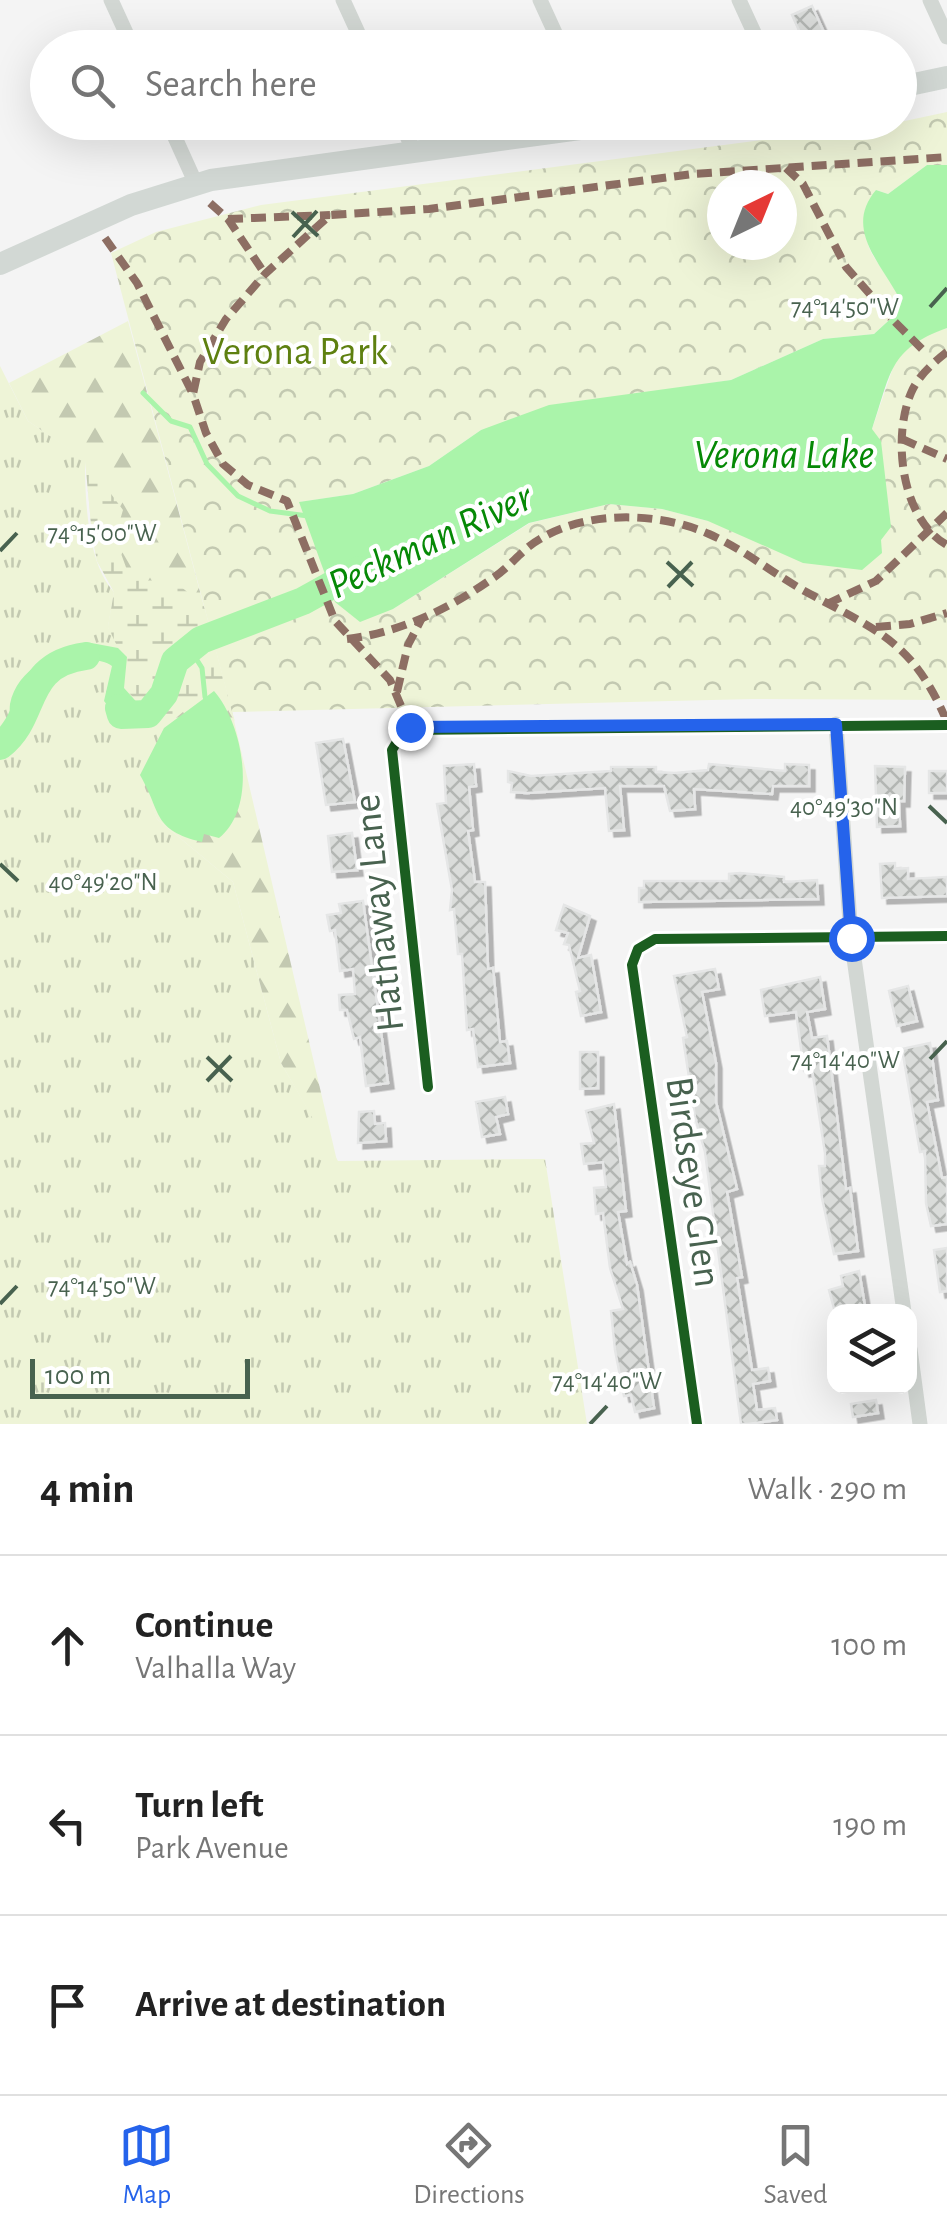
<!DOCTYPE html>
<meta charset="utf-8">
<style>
:root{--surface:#fff;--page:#f6f6f6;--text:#222;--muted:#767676;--line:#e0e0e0;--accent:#2563eb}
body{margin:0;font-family:"Alegreya Sans",sans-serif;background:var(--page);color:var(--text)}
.controls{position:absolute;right:30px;bottom:30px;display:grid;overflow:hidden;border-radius:20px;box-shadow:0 10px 40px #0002}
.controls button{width:90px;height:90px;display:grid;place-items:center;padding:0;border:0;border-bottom:2px solid var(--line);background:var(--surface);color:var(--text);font:50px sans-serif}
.compass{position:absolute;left:707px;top:170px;width:90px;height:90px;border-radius:50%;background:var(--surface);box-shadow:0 10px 40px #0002;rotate:43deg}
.scale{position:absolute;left:30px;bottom:25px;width:220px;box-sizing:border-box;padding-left:10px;border:5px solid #48624f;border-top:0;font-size:28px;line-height:35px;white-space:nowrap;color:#48624f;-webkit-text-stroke:8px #fff;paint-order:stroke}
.stop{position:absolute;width:30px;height:30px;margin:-22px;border:8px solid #2563eb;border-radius:50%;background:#fff}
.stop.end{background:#2563eb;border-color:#fff;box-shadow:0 2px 10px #0008}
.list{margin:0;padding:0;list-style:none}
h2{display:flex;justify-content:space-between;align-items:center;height:130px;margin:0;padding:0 40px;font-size:42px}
h2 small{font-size:32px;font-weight:400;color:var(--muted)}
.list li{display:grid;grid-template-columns:65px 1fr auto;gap:30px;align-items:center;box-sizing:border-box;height:180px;padding:0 40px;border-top:2px solid var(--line)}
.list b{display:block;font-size:38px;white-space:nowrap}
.list p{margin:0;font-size:32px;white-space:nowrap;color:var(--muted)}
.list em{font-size:32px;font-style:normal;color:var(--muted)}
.icon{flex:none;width:55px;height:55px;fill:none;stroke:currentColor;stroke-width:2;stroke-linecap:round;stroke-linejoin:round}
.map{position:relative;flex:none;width:947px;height:1424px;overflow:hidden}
.search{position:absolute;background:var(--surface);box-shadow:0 10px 40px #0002;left:30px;right:30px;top:30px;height:110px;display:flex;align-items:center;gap:25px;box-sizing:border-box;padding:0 35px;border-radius:55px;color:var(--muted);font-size:38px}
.sheet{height:670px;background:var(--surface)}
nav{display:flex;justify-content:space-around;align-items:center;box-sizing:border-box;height:140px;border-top:2px solid var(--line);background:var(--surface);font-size:28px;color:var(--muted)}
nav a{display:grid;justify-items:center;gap:5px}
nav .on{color:var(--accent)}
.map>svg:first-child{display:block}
</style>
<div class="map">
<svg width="947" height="1424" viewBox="0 0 947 1424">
<defs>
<pattern id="grass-tufts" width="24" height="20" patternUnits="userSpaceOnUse" patternTransform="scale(2.5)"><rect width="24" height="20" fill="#eef4d7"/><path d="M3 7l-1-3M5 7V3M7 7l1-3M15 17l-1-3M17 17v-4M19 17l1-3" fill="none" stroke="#c3c9b1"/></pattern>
<pattern id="forest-firs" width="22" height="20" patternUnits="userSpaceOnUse" patternTransform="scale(2.5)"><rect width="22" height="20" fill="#eef4d7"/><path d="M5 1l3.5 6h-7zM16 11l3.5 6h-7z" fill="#c3c9b1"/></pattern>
<pattern id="wetland-marsh" width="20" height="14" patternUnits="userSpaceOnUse" patternTransform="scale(2.5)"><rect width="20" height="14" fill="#eef4d7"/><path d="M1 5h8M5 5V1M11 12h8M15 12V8" fill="none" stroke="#c3c9b1"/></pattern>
<pattern id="park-crowns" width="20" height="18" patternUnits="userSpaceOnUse" patternTransform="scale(2.5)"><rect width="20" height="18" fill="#eef4d7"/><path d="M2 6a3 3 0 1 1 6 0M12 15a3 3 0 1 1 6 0" fill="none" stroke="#c3c9b1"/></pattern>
<pattern id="building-cross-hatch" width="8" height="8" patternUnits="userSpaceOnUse" patternTransform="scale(2.5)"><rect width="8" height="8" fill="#dadcda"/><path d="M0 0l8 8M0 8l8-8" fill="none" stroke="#b3b6b3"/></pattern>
<filter id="shadow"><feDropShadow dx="5.5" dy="5.5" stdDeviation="0" flood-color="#0004"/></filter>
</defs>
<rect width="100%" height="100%" fill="#f4f4f4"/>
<path fill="url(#grass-tufts)" d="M0,366L28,421L85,459C85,498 87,563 114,592L108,627L164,728L141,775L157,819L233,882L281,1063L338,1161L545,1159L587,1424H0Z"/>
<polygon fill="url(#forest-firs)" points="128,321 232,712 337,1161 281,1063 233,882 157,819 140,775 163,728 124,688 118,648 108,627 114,592 97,561 92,535 85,460 28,421 9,383"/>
<polygon fill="url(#wetland-marsh)" points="85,459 123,510 115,537 131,581 173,580 204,606 235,722 224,703 190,706 164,728 124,688 118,648 108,627 114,592 97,561 92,535"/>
<path fill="url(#park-crowns)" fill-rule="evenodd" d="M947,112V165H927L888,194L876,190C855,254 872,246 899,297L898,312L874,334L823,339L731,380L642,394L481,430L429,466L353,494L300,502L393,609L530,523L609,504L662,509L708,521L881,540L872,429L897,356L917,338L947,328V700L752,699L232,712L111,253L156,232L261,205L900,122ZM722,185H782V245H722Z"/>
<g fill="#aaf4aa">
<path d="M927,165H947V328C888,349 891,374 872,429L881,441L891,527L881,540L882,553L862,570L803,563L708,521L662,509L609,504L529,523L393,609L360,622L335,602L299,502L353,494L429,466L481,430L549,405L731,380L823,339L874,334L898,312L899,298C882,264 843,229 876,190L888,194Z"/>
<path d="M86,642L118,648L127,657L124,688L151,718L135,726L123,724L104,701L112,666C95,653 54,663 39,676L18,742L0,756C0,742 3,740 8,728C11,720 9,712 10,704C17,668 56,652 86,642Z"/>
<path d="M214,691C244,725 258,807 219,838L204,834L202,842C152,830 162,813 140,775L164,728Z"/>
</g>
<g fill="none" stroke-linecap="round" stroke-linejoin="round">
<g stroke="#aaf4aa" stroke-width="5">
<polyline points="143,393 171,421 190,427 207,464 238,496 270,511 308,516"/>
<polyline points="190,649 202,668 205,697"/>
</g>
<g stroke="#aaf4aa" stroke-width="28">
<polyline points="119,708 121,715 148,714 164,694 175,661 201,640 303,601 359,570"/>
<path d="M0,746C39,716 20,665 86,656"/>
</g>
</g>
<g fill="url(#building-cross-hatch)" stroke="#e5e6e6" stroke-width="2.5" filter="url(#shadow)">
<polygon points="812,6 827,39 807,48 792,15"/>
<polygon points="343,739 355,802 326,805 316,743"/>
<polygon points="474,764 476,786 469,787 473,830 468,831 475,882 485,882 488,969 493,968 500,1042 507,1041 510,1063 478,1067 473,1029 467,1030 462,954 458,954 454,909 450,910 452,890 437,804 446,803 444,766"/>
<polygon points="709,764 785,771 785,764 809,765 809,786 773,786 772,794 694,789 695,809 670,811 664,786 620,786 624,830 609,831 605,788 527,793 511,792 512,783 508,782 508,771 531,776 611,771 611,767 656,767 656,772 675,773 708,770"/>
<polygon points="875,766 905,767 904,801 899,801 900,826 877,827"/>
<rect x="929" y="771" width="18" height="22"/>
<polygon points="352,833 357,870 332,872 328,836"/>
<polygon points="895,863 895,869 908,868 908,879 947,877 947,896 882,898 880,864"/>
<polygon points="740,873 784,877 784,882 817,880 818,899 639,902 639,888 644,888 644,881 729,881 729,874"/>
<polygon points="363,901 388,1083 366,1086 360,1037 354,1039 347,1010 340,1010 339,995 355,994 353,969 340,971 335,930 330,931 327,915 341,913 339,904"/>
<polygon points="564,905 590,916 578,958 591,955 601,1012 581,1016 576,992 580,991 569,945 564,944 568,933 556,930"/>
<polygon points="715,969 719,989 702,992 716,1063 716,1102 737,1189 727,1192 742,1277 737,1278 752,1370 768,1368 770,1381 753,1384 757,1410 775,1408 777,1420 748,1424 741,1424 705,1152 695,1117 683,1038 687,1037 674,976"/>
<polygon points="820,977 825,1009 807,1012 812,1038 827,1036 846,1189 850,1188 858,1251 834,1254 822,1198 819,1166 825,1166 825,1153 812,1069 804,1071 796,1012 765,1016 761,990"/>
<polygon points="908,986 917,1021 897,1026 889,991"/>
<polygon points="930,1043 938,1100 927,1102 942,1178 947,1177 947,1224 931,1226 926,1203 925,1151 920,1152 902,1049"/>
<polygon points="580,1052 598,1052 598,1088 580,1089"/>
<polygon points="505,1097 508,1114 496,1117 500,1134 482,1137 476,1102"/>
<polygon points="614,1104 626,1211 618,1212 627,1264 630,1262 637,1285 654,1408 635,1412 631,1395 624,1396 615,1350 611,1311 623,1309 610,1268 603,1213 596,1214 594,1188 606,1187 603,1162 584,1164 581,1144 594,1143 586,1111"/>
<polygon points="374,1111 375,1124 385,1123 386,1141 358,1143 359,1112"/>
<polygon points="947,1248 947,1291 940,1292 934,1250"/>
<polygon points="859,1271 866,1312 835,1312 829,1290 843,1286 841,1276"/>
<polygon points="876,1400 878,1413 853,1417 851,1404"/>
</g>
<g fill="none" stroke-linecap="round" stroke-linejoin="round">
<g stroke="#d2d7d3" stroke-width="15">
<polyline points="111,0 133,48"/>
<polyline points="343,0 365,48"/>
<polyline points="540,0 562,48"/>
<polyline points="739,0 761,48"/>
<polyline points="930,0 947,37"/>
<polyline points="168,122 196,184"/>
<polyline points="401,122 413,150"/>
<polyline points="836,724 851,937 904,1312"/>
<polyline points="428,1087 392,750 404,730 947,725"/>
<polyline points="910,1349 920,1424"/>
<polyline points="697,1424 632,965 638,949 655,939 947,936"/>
</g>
<g stroke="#d2d8d4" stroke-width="22">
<polyline points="900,87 947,77"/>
<polyline points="0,264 131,205 211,180 631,122"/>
</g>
<g stroke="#8d6e63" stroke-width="8" stroke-dasharray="15 8" stroke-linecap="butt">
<polyline points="786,168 803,184 846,267 891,318"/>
<polyline points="210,203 228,219 265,274"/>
<polyline points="228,219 330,215"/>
<polyline points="105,238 137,283 193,394"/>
<polyline points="895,322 925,352"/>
<path d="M947,352C933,363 918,376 911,393C892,438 901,519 947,545"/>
<polyline points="902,439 947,459"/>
<polyline points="827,604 876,581 947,513"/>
<polyline points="876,627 910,624 947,613"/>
<path d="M347,639C399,633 451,608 493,578C510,567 522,549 540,539C587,510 660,512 709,534C741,548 770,571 801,589C874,630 912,638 947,722"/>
<polyline points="397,692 408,645 422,618"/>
<polyline points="410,727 390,680 335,621 287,501 248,485 223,464 206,433 193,394 200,362 226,319 265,274 330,215 429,209 693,174 947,157"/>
</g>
<defs>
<g id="cycleway">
<polyline points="428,1087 392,750 404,730 947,725"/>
<polyline points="697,1424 632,965 638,949 655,939 947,936"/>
</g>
</defs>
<use href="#cycleway" stroke="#fff" stroke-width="16"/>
<use href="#cycleway" stroke="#1b5e20" stroke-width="10"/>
</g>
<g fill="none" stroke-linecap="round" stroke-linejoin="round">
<polyline stroke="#2563eb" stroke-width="12" points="410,727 836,724 851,938"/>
</g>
<path fill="none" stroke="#48624f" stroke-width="4" d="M292,212L318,236M293,237L317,211M930,307L947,288M0,551L17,533M667,562L693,586M668,587L692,562M929,806L947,823M0,864L18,881M207,1057L232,1081M930,1059L947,1041M207,1081L231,1056M0,1304L17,1286M590,1424L607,1406"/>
<g text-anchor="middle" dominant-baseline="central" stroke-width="8" stroke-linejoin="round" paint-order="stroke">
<g font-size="40" fill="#5e8010" stroke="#fff">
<text x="295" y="352">Verona Park</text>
</g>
<g font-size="40" fill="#48624f" stroke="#fff">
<text transform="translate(379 913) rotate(-96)">Hathaway Lane</text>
<text transform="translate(693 1182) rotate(82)">Birdseye Glen</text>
</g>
<g font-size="42" font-style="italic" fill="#068906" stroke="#fff">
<text x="784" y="455">Verona Lake</text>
<text transform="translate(430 541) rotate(-25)">Peckman River</text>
</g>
</g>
<g font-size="25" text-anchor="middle" fill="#48624f" stroke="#fff" stroke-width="8" stroke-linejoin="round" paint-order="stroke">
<text x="845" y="315">74°14'50"W</text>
<text x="102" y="541">74°15'00"W</text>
<text x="844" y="815">40°49'30"N</text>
<text x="103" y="890">40°49'20"N</text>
<text x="845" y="1068">74°14'40"W</text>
<text x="102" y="1294">74°14'50"W</text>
<text x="607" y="1389">74°14'40"W</text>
</g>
</svg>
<div class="controls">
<button><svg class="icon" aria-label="layers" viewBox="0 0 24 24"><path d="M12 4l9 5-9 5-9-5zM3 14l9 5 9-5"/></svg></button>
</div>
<svg class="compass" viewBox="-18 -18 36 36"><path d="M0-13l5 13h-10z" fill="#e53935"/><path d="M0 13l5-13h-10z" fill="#767676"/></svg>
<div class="scale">100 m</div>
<div class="stop" style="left:851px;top:938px"></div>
<div class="stop end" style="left:410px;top:727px"></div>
<div class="search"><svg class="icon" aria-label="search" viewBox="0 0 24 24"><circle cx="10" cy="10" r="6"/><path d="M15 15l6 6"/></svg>Search here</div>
</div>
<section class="sheet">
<h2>4 min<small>Walk · 290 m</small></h2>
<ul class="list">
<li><svg class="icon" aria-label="ahead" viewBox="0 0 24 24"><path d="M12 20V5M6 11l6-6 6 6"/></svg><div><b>Continue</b><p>Valhalla Way</p></div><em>100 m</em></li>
<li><svg class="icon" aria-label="left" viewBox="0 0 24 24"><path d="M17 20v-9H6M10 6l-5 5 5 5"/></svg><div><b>Turn left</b><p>Park Avenue</p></div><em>190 m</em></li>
<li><svg class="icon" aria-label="arrive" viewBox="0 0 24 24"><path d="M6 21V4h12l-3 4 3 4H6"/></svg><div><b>Arrive at destination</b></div></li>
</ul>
</section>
<nav>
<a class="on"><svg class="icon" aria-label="map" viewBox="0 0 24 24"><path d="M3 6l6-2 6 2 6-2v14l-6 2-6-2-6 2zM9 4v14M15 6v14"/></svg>Map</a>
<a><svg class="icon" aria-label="directions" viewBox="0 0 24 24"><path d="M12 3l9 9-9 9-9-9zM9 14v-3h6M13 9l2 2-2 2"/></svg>Directions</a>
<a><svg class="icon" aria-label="saved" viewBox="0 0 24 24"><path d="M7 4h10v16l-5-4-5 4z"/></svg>Saved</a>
</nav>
